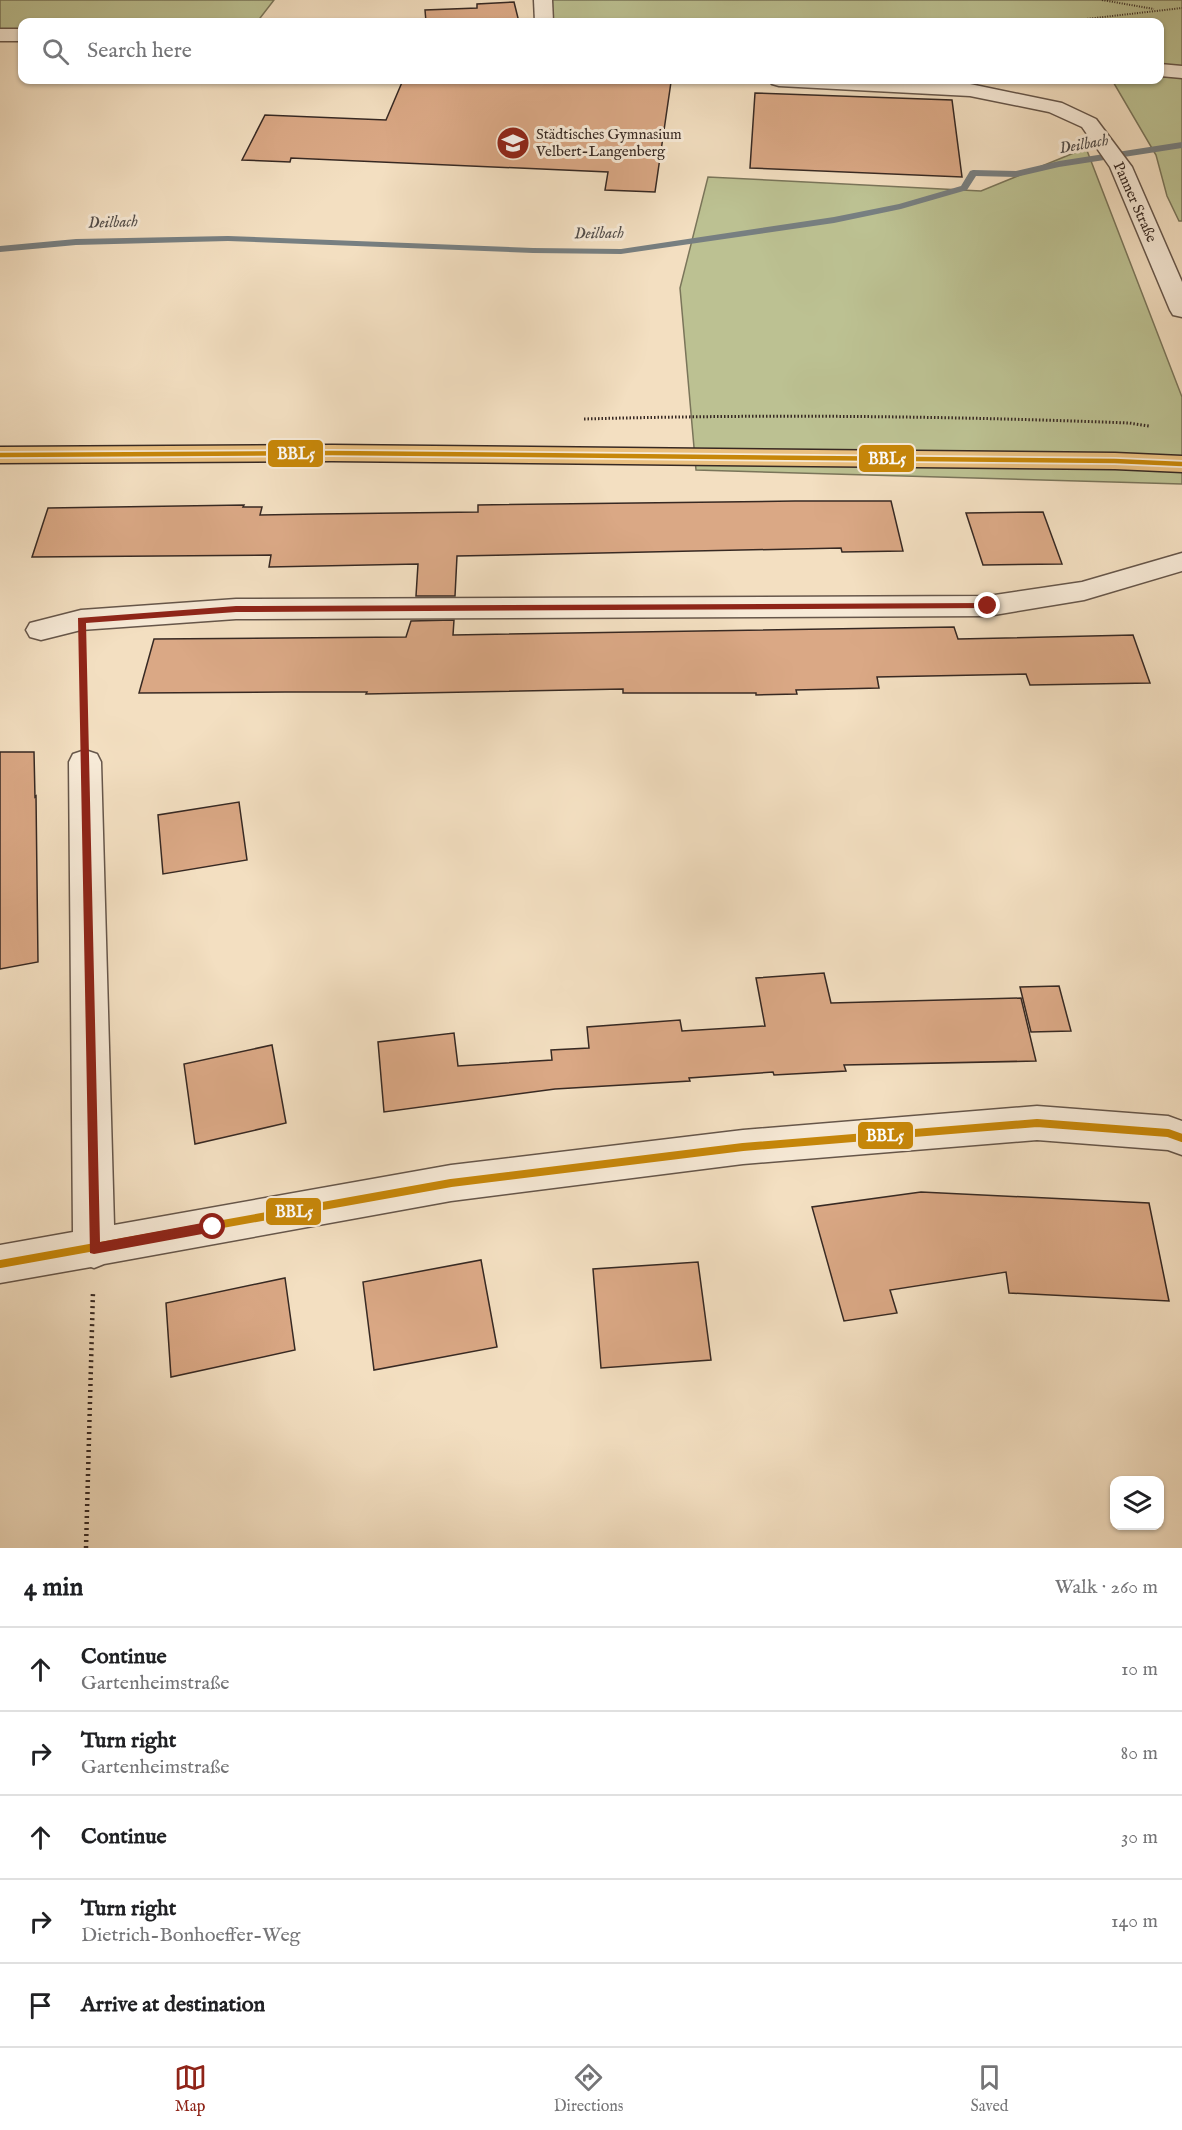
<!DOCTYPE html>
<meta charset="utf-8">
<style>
:root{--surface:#fff;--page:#f2f2f2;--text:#202124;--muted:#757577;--line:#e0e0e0;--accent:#8f2418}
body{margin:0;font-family:"IM FELL English",serif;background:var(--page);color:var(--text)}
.controls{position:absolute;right:18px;bottom:18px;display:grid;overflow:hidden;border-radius:12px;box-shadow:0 2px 4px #0004}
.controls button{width:54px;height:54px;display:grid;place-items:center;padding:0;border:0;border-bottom:2px solid var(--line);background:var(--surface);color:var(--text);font:30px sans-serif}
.stop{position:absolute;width:18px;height:18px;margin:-14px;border:4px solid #8f2418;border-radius:50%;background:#fff}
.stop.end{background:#8f2418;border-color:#fff;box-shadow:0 2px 6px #0008}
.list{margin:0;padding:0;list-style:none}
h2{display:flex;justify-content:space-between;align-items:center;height:78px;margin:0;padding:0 24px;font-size:26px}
h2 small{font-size:20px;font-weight:400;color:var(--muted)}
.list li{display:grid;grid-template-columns:39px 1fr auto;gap:18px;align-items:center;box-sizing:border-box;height:84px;padding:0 24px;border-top:2px solid var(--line)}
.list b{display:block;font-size:22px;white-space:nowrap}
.list p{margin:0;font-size:20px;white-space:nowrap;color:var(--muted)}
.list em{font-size:20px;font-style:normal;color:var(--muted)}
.icon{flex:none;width:33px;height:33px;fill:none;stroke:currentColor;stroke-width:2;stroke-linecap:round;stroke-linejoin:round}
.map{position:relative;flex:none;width:1182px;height:1548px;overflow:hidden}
.search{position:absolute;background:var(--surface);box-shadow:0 2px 4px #0004;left:18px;right:18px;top:18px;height:66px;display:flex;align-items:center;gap:15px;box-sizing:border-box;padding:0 21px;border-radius:12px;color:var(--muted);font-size:22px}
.sheet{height:498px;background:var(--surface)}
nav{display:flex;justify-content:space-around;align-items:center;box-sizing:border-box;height:84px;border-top:2px solid var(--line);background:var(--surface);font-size:16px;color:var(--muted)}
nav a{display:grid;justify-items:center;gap:3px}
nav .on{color:var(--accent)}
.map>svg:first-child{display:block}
</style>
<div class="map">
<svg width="1182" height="1548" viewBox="0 0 1182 1548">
<rect width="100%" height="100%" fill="#f3dfc1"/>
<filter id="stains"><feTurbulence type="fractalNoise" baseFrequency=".00333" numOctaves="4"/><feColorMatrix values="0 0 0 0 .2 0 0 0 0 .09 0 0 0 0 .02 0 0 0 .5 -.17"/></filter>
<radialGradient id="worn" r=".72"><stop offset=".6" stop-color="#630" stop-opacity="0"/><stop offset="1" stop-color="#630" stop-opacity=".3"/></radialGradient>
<g fill="#bcc192" stroke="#7a755a" stroke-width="1.5">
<polygon points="0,0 274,0 257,22 22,22 22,33 0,32"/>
<polygon points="545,0 1182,0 1182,221 1179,221 1167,196 1156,155 1112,80 1160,80 1160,22 547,22"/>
<polygon points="1086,148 1182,397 1182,484 696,470 680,288 708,177 981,191"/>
</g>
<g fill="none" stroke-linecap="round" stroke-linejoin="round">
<polygon fill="#777f81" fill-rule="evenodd" points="1182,142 1182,148 1059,167 1016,177 976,176 967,190 901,209 834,223 621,254 533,253 228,241 76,245 0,252 0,246 76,239 228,236 533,248 621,249 834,217 899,204 961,186 970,171 973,170 1016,171 1059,161"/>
</g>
<g fill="#daa885" stroke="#372923" stroke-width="1.5">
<polygon points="514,2 519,22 426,22 425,10 477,8 477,4"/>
<polygon points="403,80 603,80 671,82 655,192 605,190 608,172 291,158 290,162 242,160 265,115 386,120"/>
<polygon points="755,93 952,100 962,177 750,168"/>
<polygon points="795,501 891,501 903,551 842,552 841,548 457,556 455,596 416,596 418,564 269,567 271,555 32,557 48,508 244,505 243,507 262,507 260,515 319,514 478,512 478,505"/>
<polygon points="1043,512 1062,564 983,565 966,513"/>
<polygon points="454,620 453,635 954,627 958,639 1133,635 1150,683 1030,685 1026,674 877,677 879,688 796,690 797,694 756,695 756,693 623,693 623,689 366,694 367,692 285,692 139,693 154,639 406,637 411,621"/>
<polygon points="0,752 34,752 35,797 36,796 38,962 0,969"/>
<polygon points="239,802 247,860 163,874 158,815"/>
<polygon points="824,973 831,1003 1021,998 1036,1061 844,1065 846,1071 774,1075 773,1072 689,1078 690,1081 555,1089 384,1112 378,1042 454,1033 458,1066 552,1060 551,1050 589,1048 587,1027 680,1020 682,1031 765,1026 756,978"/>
<polygon points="1059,986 1071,1031 1031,1032 1020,987"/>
<polygon points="272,1045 286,1123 195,1144 184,1064"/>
<polygon points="921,1192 1149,1203 1169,1301 1009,1293 1006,1272 890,1290 897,1313 844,1321 812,1207"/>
<polygon points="481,1260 497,1347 374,1370 363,1282"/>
<polygon points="698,1262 711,1360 601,1368 593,1269"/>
<polygon points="285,1278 295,1350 171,1377 166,1303"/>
</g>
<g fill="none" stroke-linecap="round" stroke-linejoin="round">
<defs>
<g id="minor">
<polygon points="534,0 552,0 553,22 535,22"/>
<rect x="0" y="29" width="22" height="12"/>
<polygon points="1160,64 1182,66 1182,78 1160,76"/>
<polygon points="769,80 883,80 970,84 1062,103 1096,119 1132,167 1182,282 1182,317 1173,315 1170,310 1110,167 1082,127 1049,112 970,96 779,86 772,84"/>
<polygon points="1182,553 1182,571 1084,600 988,616 236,619 81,630 41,640 30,637 26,630 30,623 81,610 236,599 988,596 1082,582"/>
<polygon points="85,750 97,754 101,762 114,1225 451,1165 743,1130 1037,1106 1168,1116 1182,1121 1182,1155 1168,1150 1037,1140 743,1164 451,1201 104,1264 94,1268 91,1267 0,1283 0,1245 73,1232 69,762 73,754"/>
</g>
<polygon id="major" points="332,445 1115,453 1182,456 1182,472 1115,469 332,461 0,463 0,447"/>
</defs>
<use href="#minor" stroke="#66564a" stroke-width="3"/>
<use href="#major" stroke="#372923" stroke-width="3"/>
<g stroke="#372923" stroke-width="2" stroke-dasharray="1 1.5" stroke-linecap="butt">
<polyline points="1102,0 1154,9"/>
<polyline points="1060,22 1182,8"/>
</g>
<path stroke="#372923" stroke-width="3" stroke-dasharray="1.5 2" stroke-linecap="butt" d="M584,419C766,414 947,416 1129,423L1149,426"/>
<polyline stroke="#372923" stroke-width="4" stroke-dasharray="1.5 3" stroke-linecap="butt" points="82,654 84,727"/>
<polyline stroke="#372923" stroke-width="4.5" stroke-dasharray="2 4" stroke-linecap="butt" points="86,1548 93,1291"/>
<use href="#minor" fill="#f7ead7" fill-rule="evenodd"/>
<use href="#major" fill="#eac080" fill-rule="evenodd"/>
<defs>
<polyline id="bus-1-far1" points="0,455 332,453 1115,461 1182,464"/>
<polyline id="bus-1" points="0,1264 451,1183 743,1147 1037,1123 1168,1133 1182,1138"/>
</defs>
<use href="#bus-1-far1" stroke="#f7ead7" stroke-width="8"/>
<use href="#bus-1" stroke="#f7ead7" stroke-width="12"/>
<use href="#bus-1-far1" stroke="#c78709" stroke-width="4.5"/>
<use href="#bus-1" stroke="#c78709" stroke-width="8"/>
</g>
<polygon fill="#8f2418" points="988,603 991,604 991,608 236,612 86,623 100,1242 213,1221 220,1227 213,1232 94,1254 90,1253 78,618 236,606"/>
<defs>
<symbol id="school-disc" viewBox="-11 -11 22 22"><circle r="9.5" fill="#8f2418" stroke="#f7ead7"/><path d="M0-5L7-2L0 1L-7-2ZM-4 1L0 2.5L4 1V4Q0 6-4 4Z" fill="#fff"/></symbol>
</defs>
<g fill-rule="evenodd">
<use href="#school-disc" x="494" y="124" width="38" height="38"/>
</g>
<g text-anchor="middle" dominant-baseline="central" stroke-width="6" stroke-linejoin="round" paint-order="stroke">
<g font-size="15" fill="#372923" stroke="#f7ead7" text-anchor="start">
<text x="536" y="134">Städtisches Gymnasium<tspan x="536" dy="17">Velbert-Langenberg</tspan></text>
</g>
<g font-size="15" fill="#372923" stroke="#f7ead7">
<text transform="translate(1135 202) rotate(66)">Panner Straße</text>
</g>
<g font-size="16" font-style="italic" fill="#524d4a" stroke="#f7ead7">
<text transform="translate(1084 145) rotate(-10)">Deilbach</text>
<text transform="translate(113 223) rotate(-2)">Deilbach</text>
<text transform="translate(599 234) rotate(-1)">Deilbach</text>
</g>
</g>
<g stroke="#f7ead7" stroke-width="2">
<rect x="267" y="439" width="57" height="29" rx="6" fill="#c78709"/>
<rect x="858" y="444" width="57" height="29" rx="6" fill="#c78709"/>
<rect x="857" y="1121" width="57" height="29" rx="6" fill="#c78709"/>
<rect x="265" y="1197" width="57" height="29" rx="6" fill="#c78709"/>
</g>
<g font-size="16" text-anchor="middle" font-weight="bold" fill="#fff">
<text x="296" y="459">BBL5</text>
<text x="887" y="464">BBL5</text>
<text x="885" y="1141">BBL5</text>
<text x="294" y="1217">BBL5</text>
</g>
<rect width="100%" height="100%" filter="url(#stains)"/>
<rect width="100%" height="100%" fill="url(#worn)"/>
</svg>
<div class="controls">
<button><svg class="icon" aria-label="layers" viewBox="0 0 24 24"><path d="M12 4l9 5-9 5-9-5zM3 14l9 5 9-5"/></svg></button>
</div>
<div class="stop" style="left:213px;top:1227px"></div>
<div class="stop end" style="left:988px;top:606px"></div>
<div class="search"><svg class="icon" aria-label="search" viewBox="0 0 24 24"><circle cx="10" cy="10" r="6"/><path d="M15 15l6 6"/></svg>Search here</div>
</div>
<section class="sheet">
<h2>4 min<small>Walk · 260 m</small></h2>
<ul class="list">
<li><svg class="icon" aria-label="ahead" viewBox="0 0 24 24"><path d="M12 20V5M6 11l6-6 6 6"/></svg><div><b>Continue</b><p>Gartenheimstraße</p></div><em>10 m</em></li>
<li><svg class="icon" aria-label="right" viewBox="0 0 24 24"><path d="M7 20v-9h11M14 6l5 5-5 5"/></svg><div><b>Turn right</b><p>Gartenheimstraße</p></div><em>80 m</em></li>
<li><svg class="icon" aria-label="ahead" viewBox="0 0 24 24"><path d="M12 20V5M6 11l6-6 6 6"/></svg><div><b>Continue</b></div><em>30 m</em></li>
<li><svg class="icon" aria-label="right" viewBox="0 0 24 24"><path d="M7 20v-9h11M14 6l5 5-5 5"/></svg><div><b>Turn right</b><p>Dietrich-Bonhoeffer-Weg</p></div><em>140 m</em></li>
<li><svg class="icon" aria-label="arrive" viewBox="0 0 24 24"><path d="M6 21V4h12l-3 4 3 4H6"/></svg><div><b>Arrive at destination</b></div></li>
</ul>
</section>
<nav>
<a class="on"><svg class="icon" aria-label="map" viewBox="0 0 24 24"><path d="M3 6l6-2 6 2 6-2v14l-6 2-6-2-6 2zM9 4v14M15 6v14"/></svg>Map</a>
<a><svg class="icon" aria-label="directions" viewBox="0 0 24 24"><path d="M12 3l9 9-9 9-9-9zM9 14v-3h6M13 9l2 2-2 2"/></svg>Directions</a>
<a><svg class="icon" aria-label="saved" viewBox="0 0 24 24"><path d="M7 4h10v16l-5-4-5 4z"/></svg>Saved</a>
</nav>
